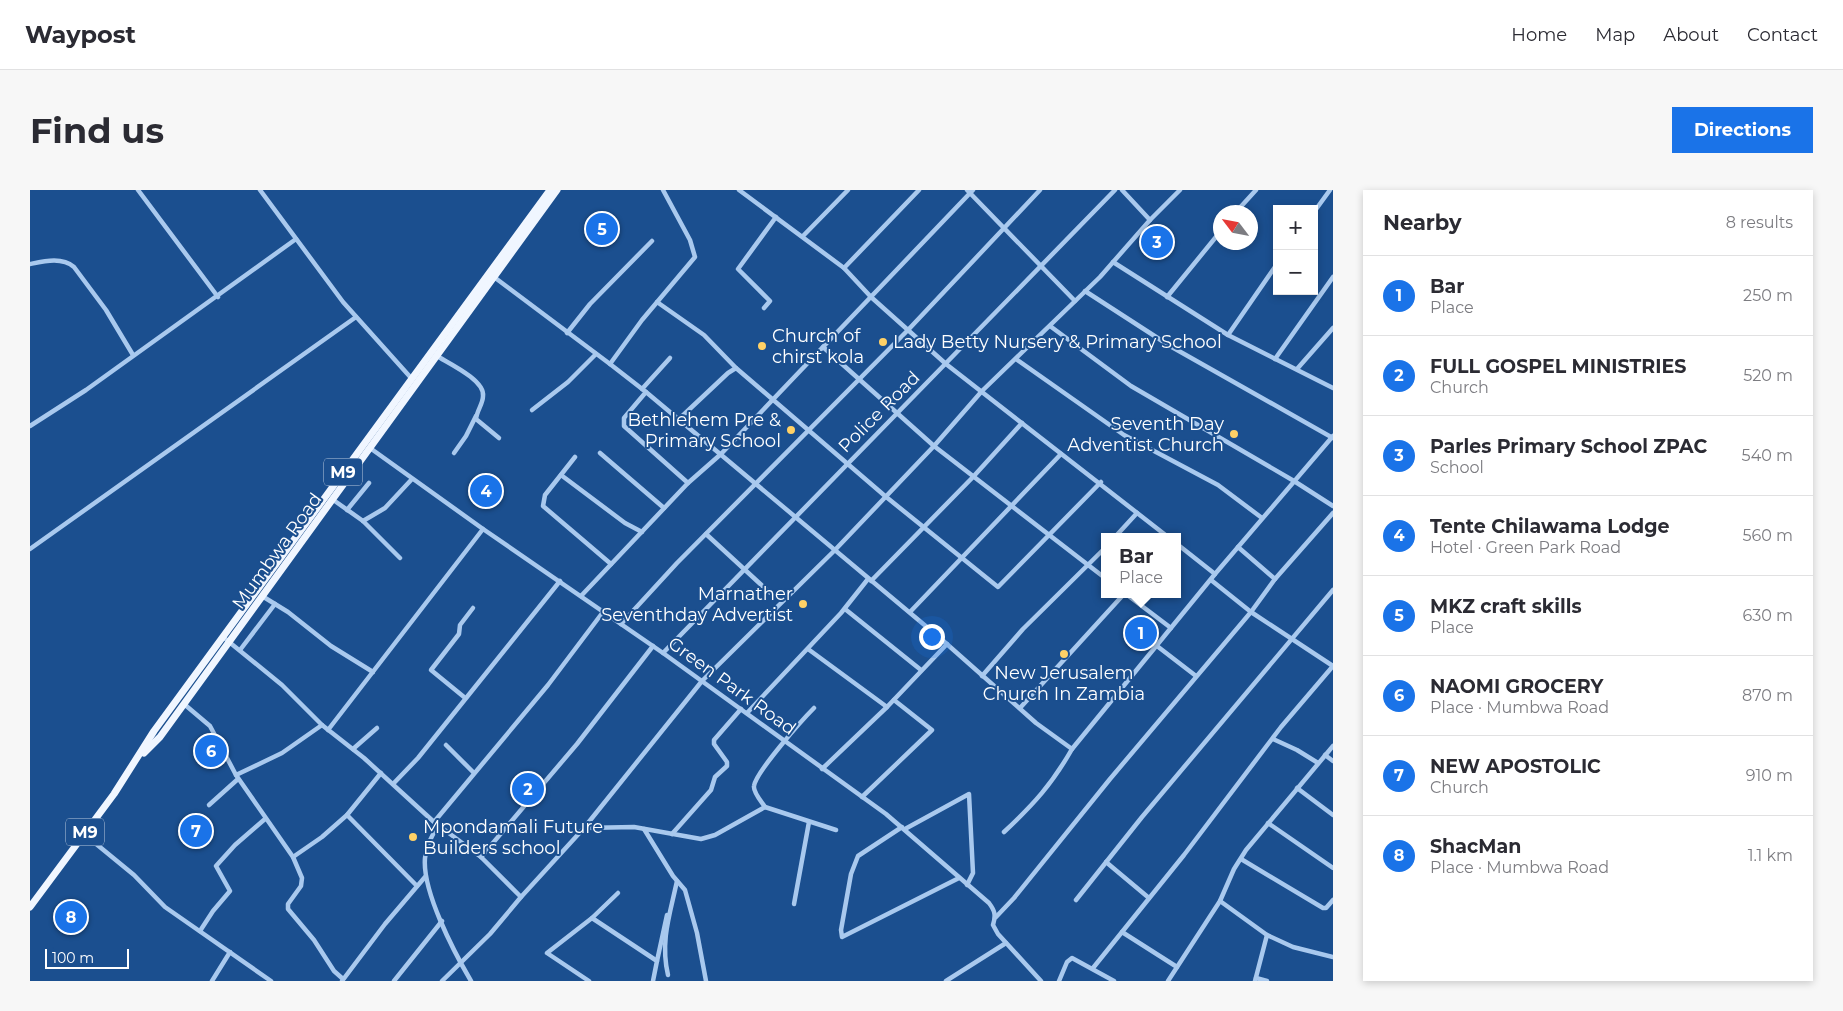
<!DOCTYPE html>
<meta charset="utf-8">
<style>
:root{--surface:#fff;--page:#f7f7f7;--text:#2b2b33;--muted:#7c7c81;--line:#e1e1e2;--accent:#1a73e8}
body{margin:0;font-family:Montserrat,sans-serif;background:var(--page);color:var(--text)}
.controls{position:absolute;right:15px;top:15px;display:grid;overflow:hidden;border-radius:0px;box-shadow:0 2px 8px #0003}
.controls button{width:45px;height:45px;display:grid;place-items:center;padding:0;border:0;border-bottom:1px solid var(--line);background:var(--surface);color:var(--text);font:25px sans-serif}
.compass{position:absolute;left:1183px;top:15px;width:45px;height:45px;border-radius:50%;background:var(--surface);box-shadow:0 2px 8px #0003;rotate:302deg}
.scale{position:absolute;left:15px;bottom:12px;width:84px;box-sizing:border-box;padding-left:5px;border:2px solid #fff;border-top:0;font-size:14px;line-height:18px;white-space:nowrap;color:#fff;-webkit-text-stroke:4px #1b4f8f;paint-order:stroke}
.you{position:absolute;left:901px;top:446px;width:18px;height:18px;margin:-12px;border:4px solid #fff;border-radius:50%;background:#1a73e8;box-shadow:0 0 0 8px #1a73e833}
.badge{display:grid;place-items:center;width:32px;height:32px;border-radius:50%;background:var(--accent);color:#fff;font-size:16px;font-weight:700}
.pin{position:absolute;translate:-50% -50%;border:2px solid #fff;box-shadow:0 1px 5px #0006}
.popup{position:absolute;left:1071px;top:343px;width:80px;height:65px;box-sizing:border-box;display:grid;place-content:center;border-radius:0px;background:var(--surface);filter:drop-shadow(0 1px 4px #0005);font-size:16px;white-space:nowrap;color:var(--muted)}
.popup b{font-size:19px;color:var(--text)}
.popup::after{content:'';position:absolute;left:50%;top:100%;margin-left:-10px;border:10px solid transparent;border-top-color:var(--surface)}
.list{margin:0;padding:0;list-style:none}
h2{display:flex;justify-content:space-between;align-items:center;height:65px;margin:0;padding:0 20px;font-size:21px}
h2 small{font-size:16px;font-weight:400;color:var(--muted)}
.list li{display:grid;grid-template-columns:32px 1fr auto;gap:15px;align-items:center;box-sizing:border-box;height:80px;padding:0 20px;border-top:1px solid var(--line)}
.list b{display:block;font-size:19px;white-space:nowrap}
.list p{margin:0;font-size:16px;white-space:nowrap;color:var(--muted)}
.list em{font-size:16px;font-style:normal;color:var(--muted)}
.map{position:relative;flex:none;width:1303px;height:791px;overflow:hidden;border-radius:0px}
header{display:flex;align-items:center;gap:30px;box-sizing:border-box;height:70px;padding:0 25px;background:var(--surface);border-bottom:1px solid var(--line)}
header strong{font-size:24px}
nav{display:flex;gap:28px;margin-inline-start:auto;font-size:18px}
.intro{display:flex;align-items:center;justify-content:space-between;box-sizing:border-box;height:120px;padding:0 30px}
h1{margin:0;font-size:35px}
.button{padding:12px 22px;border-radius:0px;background:var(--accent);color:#fff;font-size:18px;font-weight:700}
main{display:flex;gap:30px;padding:0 30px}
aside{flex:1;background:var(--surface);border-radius:0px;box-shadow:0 2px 8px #0003}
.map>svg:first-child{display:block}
</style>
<header>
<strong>Waypost</strong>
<nav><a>Home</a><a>Map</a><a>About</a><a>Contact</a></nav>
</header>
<div class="intro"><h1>Find us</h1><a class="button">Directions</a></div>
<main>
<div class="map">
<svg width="1303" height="791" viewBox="0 0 1303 791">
<rect width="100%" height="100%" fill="#1b4f8f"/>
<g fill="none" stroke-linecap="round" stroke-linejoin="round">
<g stroke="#a9c9ee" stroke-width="4.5">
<polyline points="108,0 188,107"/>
<polyline points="230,0 313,112 382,189"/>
<polyline points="633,0 660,50 665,67 612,130 580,174 616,202 910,448 1006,533 1042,559 1185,384 1303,246"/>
<polyline points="709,0 814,78 841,107 916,174 1138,347"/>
<polyline points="937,0 1045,111"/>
<polyline points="943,0 793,157 904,256 1075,388"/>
<polyline points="1092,0 1120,30"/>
<polyline points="1206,22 1226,0"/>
<polyline points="1284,22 1300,0"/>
<polyline points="773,46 818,0"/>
<polyline points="1083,72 1198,145 1303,198"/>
<path d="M0,74C15,71 32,67 44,77L76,120L103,165"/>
<polyline points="814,78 889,0"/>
<polyline points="464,87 580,174"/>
<polyline points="1055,101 1140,156 1303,248"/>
<polyline points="1137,107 1190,42"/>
<polyline points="627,112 674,145 706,178"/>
<polyline points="734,118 740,111 708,79 746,27"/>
<polyline points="1020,136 1101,196 1264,291 1303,316"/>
<polyline points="537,143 560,114 622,51"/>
<polyline points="1198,145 1247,74"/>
<path d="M407,166C418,173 455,190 453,206C453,214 447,220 446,229L469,248"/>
<polyline points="986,169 1094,245 1188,295 1232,328"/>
<polyline points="1245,169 1303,87"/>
<polyline points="1267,179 1303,138"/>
<polyline points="612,199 640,168"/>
<polyline points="616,202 594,228 594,236 658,293"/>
<polyline points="502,220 538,192 566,164"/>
<polyline points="648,230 698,183 706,178 855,306 968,397 1071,292"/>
<polyline points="0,236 56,200 266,49"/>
<path d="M340,258L453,339L633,463L856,624L959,713C965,721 966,725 963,735L968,744L1011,791"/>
<polyline points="424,263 436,246 446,226"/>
<polyline points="570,263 634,318"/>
<polyline points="545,267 515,305 513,316 581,374"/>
<polyline points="531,285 595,333 612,342"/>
<polyline points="302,309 333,331 370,368"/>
<polyline points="317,320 339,293"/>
<polyline points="333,331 355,318 382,289"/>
<polyline points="676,344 739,402 753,409"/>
<polyline points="1085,347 1107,323"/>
<polyline points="1147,354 1185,384"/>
<polyline points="1208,357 1245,389"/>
<polyline points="0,359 326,127"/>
<polyline points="1181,390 1221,422 1303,476"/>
<polyline points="841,391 943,287 992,233"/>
<polyline points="1096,404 1141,438"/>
<polyline points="232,406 258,422 301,456 343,482"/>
<polyline points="551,406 658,293 691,264 793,157"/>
<polyline points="815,419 891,480"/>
<polyline points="880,422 1031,264"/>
<polyline points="591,434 647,373 878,140 1010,0"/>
<polyline points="193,447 252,495 292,535 334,568 404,632"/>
<polyline points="1127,456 1166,486"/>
<polyline points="778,459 857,517"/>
<polyline points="210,460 245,414"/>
<polyline points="633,463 1085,0"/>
<polyline points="952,486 993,439 1075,358"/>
<polyline points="434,507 401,480 429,444 430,435 443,418"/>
<polyline points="154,514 180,536 206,585 263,667 272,688 271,696 258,714 258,719 284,750 304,781 313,789"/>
<polyline points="990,518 1094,404"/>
<polyline points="717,523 811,423 838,389"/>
<polyline points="298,540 453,339"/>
<polyline points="1243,549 1267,560 1288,573"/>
<polyline points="416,555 444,583"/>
<polyline points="323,559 347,538"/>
<polyline points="1295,565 1303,571"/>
<polyline points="792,579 857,517 917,454"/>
<polyline points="206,585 252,563 292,535"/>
<polyline points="363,594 388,568 530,391"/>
<polyline points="1267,598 1303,625"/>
<polyline points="832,607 902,540 864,510"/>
<polyline points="179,615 208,589"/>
<path d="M735,617C731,611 723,602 724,596C726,582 772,530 784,518"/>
<polyline points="317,625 387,696"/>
<polyline points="1238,633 1303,678"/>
<path d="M408,635C402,646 396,656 395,668C392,701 424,762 441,791"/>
<polyline points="872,637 828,666 821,684 811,740 812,747 929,688"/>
<polyline points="554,638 604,637 671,649 685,645 735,617 806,640"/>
<polyline points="614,639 643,686 655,700 667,743 676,791"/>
<polyline points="875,639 939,604 943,683 937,695"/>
<path d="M974,642C1004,614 1022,594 1042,559"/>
<polyline points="54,644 104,685 135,717 241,791"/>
<polyline points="642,644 681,600 685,587 697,576 697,572 684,554 684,550 711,519"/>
<polyline points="263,667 292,647 317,625 351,583"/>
<polyline points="451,667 547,554 623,456"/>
<polyline points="1211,669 1293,718 1296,718 1303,710"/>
<polyline points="1076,672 1119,708"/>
<polyline points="491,707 451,667 404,632 518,495 573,422"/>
<polyline points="1046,710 1112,627 1303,400"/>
<polyline points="1190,711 1237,745"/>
<polyline points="764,714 779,632"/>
<polyline points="966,727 984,708 1080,589 1221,422 1245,389 1303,323"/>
<polyline points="562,728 588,703"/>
<polyline points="170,741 183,721 200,701 186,676 205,655 235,629"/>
<polyline points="1092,742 1147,777"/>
<polyline points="627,771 637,725"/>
<polyline points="1063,778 1154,665 1251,537 1303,476"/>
<path d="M638,785C630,751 640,724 647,691"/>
<polyline points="1226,788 1237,791"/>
<polyline points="182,791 200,762"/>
<polyline points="312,791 355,734 395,687"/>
<polyline points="364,791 412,731"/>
<polyline points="412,791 460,744 491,707 554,638 672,491 804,361 904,256 952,201 1070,87 1120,30 1150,0"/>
<polyline points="559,791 517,763 562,728 627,771 623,791"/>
<polyline points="916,791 976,753"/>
<polyline points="1029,791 1037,772 1042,768 1084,791"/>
<polyline points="1138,791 1190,711 1204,679 1216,660 1303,556"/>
<polyline points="1225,791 1237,745 1263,757 1303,767"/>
</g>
<g stroke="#f0f6ff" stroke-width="7">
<polyline points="114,563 130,547 527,0"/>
<polyline points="0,717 84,604 124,541 520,0"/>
</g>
</g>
<g fill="#ffd166" stroke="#1b4f8f" stroke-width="2">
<circle cx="853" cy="152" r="5"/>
<circle cx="732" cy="156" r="5"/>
<circle cx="761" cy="240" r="5"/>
<circle cx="1204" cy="244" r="5"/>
<circle cx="773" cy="414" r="5"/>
<circle cx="1034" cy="464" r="5"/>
<circle cx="383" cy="647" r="5"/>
</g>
<g text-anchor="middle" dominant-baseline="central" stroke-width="4" stroke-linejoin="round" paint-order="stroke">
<g fill="#1b4f8f" stroke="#bbcadd" stroke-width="1">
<rect x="294" y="268.5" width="38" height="27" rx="4"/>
<rect x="36" y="628.5" width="38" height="27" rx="4"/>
</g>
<g font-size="16" font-weight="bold" fill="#fff">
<text x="313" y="282">M9</text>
<text x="55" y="642">M9</text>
</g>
<g font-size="18" fill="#fff" stroke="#1b4f8f" text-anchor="start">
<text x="742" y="146">Church of<tspan x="742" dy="21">chirst kola</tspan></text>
<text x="863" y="152">Lady Betty Nursery &amp; Primary School</text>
<text x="751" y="230" text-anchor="end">Bethlehem Pre &amp;<tspan x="751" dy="21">Primary School</tspan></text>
<text x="1194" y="234" text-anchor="end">Seventh Day<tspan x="1194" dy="21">Adventist Church</tspan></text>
<text x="763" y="404" text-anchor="end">Marnather<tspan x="763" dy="21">Seventhday Advertist</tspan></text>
<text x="1034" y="483" text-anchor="middle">New Jerusalem<tspan x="1034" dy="21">Church In Zambia</tspan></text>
<text x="393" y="637">Mpondamali Future<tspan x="393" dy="21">Builders school</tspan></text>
</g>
<g font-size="18" fill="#fff" stroke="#1b4f8f">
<text transform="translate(849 222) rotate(-45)">Police Road</text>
<text transform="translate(247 361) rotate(-54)">Mumbwa Road</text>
<text transform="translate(702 496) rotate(36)">Green Park Road</text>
</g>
</g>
</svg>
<div class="controls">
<button>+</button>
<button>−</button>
</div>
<svg class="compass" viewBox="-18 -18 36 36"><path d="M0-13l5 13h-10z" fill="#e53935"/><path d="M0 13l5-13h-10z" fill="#7c7c81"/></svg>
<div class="scale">100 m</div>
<div class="you"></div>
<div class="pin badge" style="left:1111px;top:443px">1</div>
<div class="popup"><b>Bar</b>Place</div>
<div class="pin badge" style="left:498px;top:599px">2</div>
<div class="pin badge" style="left:1127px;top:52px">3</div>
<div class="pin badge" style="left:456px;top:301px">4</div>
<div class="pin badge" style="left:572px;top:39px">5</div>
<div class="pin badge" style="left:181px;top:561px">6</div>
<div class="pin badge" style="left:166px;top:641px">7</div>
<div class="pin badge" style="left:41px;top:727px">8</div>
</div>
<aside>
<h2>Nearby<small>8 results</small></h2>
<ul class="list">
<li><span class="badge">1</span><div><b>Bar</b><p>Place</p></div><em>250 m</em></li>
<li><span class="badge">2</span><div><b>FULL GOSPEL MINISTRIES</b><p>Church</p></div><em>520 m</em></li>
<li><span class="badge">3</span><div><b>Parles Primary School ZPAC</b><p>School</p></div><em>540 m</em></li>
<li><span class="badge">4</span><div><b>Tente Chilawama Lodge</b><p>Hotel · Green Park Road</p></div><em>560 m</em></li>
<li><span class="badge">5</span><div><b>MKZ craft skills</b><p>Place</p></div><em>630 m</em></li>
<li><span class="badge">6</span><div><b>NAOMI GROCERY</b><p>Place · Mumbwa Road</p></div><em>870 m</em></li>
<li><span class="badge">7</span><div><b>NEW APOSTOLIC</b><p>Church</p></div><em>910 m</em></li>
<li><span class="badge">8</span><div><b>ShacMan</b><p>Place · Mumbwa Road</p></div><em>1.1 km</em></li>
</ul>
</aside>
</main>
